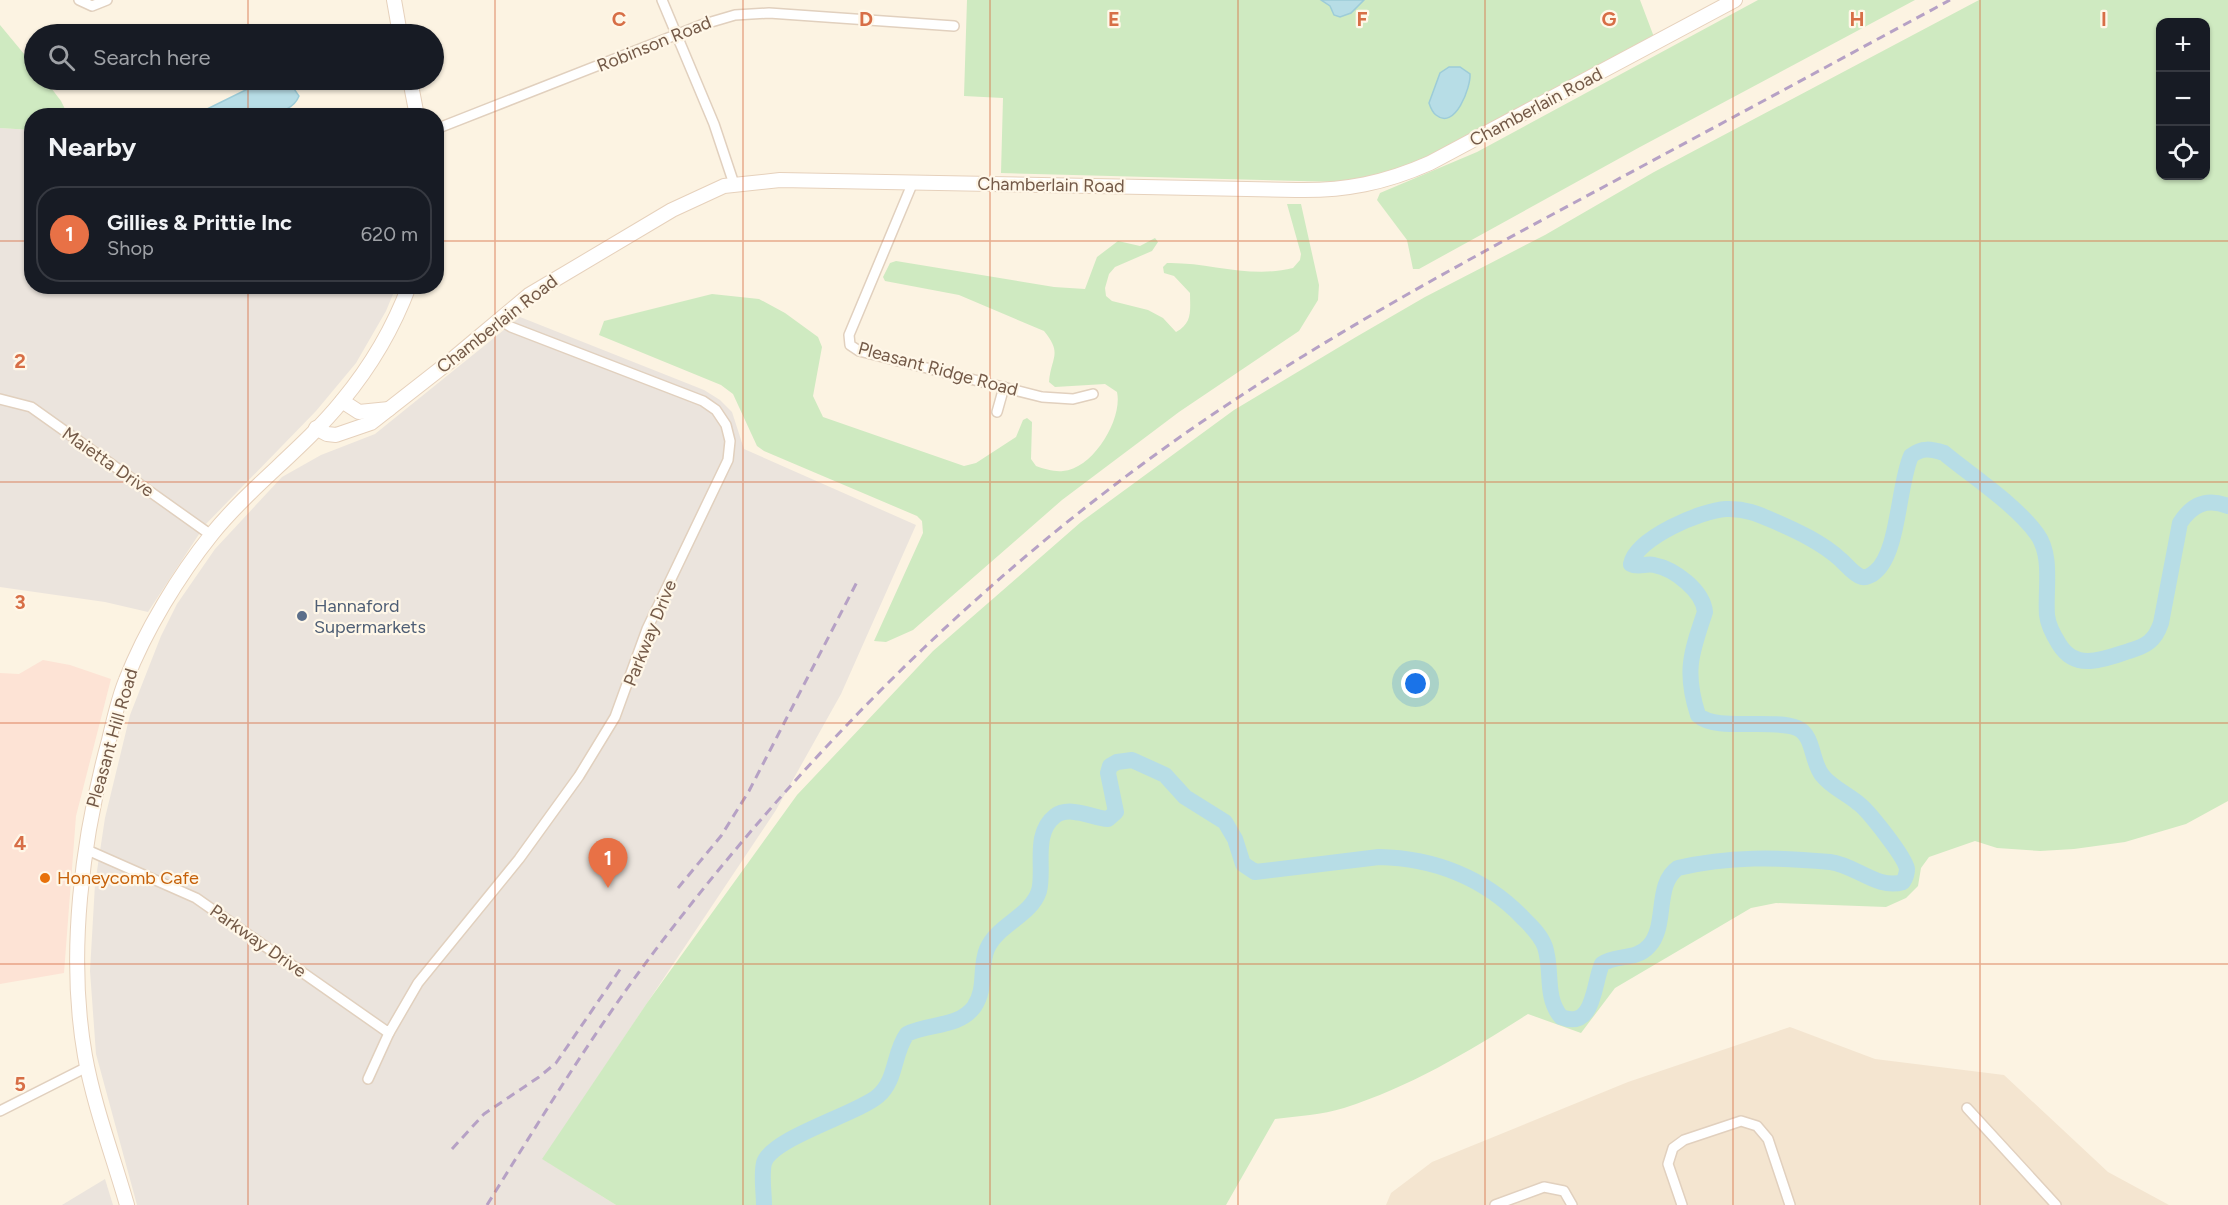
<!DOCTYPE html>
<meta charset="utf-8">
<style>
:root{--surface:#171b24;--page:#20242c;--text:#f1f3f6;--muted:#9ea1a6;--line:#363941;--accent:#e87146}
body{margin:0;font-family:Figtree,sans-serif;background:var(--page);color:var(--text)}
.controls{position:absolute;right:18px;top:18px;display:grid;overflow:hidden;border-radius:12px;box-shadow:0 2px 4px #0004}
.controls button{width:54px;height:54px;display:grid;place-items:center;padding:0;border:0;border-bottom:2px solid var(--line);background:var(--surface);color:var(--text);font:30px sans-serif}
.you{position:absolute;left:1416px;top:684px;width:21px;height:21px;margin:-15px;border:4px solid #fff;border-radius:50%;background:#1a73e8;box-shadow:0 0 0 9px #1a73e833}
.badge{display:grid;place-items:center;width:39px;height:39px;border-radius:50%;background:var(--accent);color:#fff;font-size:20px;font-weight:700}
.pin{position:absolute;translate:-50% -50px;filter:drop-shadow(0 2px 3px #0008)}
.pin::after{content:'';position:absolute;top:32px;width:21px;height:18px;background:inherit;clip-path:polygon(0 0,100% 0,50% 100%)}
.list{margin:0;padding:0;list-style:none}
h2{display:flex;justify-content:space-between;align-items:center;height:78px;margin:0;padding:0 24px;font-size:26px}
h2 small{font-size:20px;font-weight:400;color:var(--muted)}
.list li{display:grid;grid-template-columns:39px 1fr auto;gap:18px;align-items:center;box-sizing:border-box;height:96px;margin:0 12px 12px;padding:0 12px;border:2px solid var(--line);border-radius:24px}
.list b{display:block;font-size:22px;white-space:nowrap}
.list p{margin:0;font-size:20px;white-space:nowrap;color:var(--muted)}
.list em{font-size:20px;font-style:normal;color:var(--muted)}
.icon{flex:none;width:33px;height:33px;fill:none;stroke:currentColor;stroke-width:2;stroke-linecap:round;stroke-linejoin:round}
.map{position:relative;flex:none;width:2228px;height:1205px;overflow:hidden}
.search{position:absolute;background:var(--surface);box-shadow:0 2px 4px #0004;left:24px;top:24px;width:420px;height:66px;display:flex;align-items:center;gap:15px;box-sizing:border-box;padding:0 21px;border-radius:33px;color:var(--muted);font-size:22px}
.panel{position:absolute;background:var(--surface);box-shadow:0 2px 4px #0004;left:24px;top:108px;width:420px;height:186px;border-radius:24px}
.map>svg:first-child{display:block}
</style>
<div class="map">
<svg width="2228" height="1205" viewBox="0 0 2228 1205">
<rect width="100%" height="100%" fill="#fcf3e2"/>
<polygon fill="#f4e5d0" points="1790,1027 1875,1059 2004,1075 2108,1172 2169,1205 1386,1205 1391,1193 1432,1162 1628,1082"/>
<polygon fill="#fde3d5" points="43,660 70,665 111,679 76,816 64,973 0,984 0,673 19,674"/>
<g fill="#ebe4dd">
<polygon points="0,128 31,130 32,286 396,287 386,311 356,363 316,411 205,525 148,612 105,602 0,587"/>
<polygon points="520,317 704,390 720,400 732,412 744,449 916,525 841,694 776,810 543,1159 616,1205 137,1205 96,1054 90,971 95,884 105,818 130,715 161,636 177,604 215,549 282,477 321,455 375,434"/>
<polygon points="105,1179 113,1205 62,1205"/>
</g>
<g fill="#cfeac1" fill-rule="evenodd">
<polygon points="967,0 1640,0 1654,37 1419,162 1385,175 1340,182 1001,173 1003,98 964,96"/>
<polygon points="1758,0 1915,0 1640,147 1419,269 1413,269 1407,240 1377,200 1380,193 1477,152"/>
<path d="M1979,0H2228V801L2186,824L2125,842L2074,849L2040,851L1997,848L1975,841L1929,857L1921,868L1918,886L1906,898L1886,907L1776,903L1751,908L1615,988L1581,1033L1528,1014C1470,1051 1410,1087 1344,1108C1322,1115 1298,1116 1275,1119L1226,1205H616L542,1159L647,1003L797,795L933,651L1081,522L1234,410L1356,337L1425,297L1545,235L1654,172ZM2160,22H2206V176H2160Z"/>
<polygon points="0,25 34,66 34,80 45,80 61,101 68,115 32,116 31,130 0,128"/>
<path d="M1287,204H1301L1319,285L1318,300L1299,331L1179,412L1062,500L913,630L886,642L874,641L923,533L922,521L917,516L764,451L757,446L733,394L721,385L599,335L604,321L712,294L759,299L785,313L818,337L822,347L813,396L823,417L964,466L976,463L1016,437L1023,420L1027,418L1032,422L1031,459L1036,466C1044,469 1055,472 1063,471C1093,469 1123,419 1117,392L1105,384L1055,387L1049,382C1051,357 1063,354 1044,331L959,295L885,281L883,277L890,263L896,261L1054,287L1085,289L1097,257L1118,241L1140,246L1155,238L1158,242L1152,251L1115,267L1109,274L1105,288L1106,296L1112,301L1148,310L1163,318L1176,332C1193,323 1190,310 1190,293L1174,276L1164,273L1163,267L1167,263C1209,262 1250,279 1293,268L1300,260L1301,254Z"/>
</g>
<g fill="#b7dde6" stroke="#9dccd8" stroke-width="1.5">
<polygon points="1321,0 1364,0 1351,13 1340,17 1334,15 1330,6"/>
<path d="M1449,67H1460L1470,74C1471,87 1455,131 1436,115C1433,113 1430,106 1429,103L1440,73Z"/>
<path d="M274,80L292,86L299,96C288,125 221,116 195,115L262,82Z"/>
</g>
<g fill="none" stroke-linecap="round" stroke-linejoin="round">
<path stroke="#b7dde6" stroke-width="16" d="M764,1205C764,1192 761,1176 764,1163C771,1138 857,1114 878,1096C897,1080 893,1053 907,1034C928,1023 958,1028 974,1007C987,988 979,968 987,949C997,925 1031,916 1039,891C1045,869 1032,834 1055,816C1069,805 1093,818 1108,819L1116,812L1108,773L1110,766L1117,762L1132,760L1165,775L1185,797L1225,822L1235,839L1243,864L1255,872L1379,857C1434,858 1485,878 1523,918C1531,926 1541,935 1545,947C1553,971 1544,996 1561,1017C1595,1030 1593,984 1602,964C1616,954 1636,961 1649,946C1668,926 1654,884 1678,868C1729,856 1778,857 1830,862C1856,865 1877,890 1903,882C1906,877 1907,873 1907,869C1905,857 1868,810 1858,803C1846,793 1831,787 1822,775C1811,761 1814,735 1797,728C1772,718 1715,732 1698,715C1684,672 1691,653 1705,612C1703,591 1675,569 1654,565C1646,563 1638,568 1631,564C1636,538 1702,510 1726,509C1744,508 1758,514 1774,521C1797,531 1823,543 1841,560C1847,565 1854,575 1862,577C1866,578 1872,575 1875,572C1899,553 1898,485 1911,456C1922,447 1931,449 1944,453C1973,477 2015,504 2037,534C2053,556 2045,589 2047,615C2048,625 2054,636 2059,644C2076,672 2104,659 2129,651C2146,646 2155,641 2161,623L2180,523C2192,504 2207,498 2228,506"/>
<defs>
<g id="street">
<polyline points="79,0 92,6 107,0"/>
<polyline points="662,0 714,124 734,184"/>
<polyline points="436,129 701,25 735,15 769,13 954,26"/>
<polyline points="913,182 849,335 850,345 859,351 1042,397 1073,399 1093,394"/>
<polyline points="0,399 31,407 211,535"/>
<polyline points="997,412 1004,387"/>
<polyline points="85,849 196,898 389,1033 418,983 519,859 579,776 615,717 647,629 728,460 730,441 726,425 716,410 703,401 511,327 498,319"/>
<polyline points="368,1079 389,1033"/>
<polyline points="1967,1108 2056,1205"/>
<polyline points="0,1111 87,1067"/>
<polyline points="1495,1205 1544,1187 1564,1191 1572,1205"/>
<polyline points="1682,1205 1668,1164 1673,1148 1684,1140 1741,1121 1757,1126 1768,1139 1790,1205"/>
</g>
<g id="secondary">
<polyline points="394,0 400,34"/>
<polyline points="410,80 417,116"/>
<polyline points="342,401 359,412 389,409"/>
<path d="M316,428L327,434L336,435L371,423L449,362L529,295L672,210L724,186L780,180L1296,190C1345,191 1385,183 1430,163L1735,0"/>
<path d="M127,1205C113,1156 94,1106 85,1056C67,954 82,839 109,740C114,720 118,699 126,680C145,631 179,575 212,534C251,486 303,449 342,401C371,366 393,329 409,286"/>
</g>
</defs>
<use href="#street" stroke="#e1d0be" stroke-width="12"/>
<use href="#secondary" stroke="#e6d1bc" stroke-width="16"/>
<use href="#street" stroke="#fff" stroke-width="9"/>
<use href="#secondary" stroke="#fff" stroke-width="14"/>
<g stroke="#b6a1c5" stroke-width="3" stroke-dasharray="9 6" stroke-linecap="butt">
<polyline points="678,888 721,836 749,791 858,580"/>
<polyline points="452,1149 484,1114 539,1077 556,1063 621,968"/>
<path d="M487,1205C545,1112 602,1018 670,931C806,755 964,595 1144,463C1282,361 1432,279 1583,198C1706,132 1828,66 1950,0"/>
</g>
</g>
<path fill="none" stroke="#d76e46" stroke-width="1.5" stroke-opacity="0.55" d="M248,0V34M495,0V1205M743,0V1205M990,0V1205M1238,0V1205M1485,0V1205M1733,0V1205M1980,0V1205M248,80V116M0,241H32M436,241H2228M248,286V1205M0,482H2228M0,723H2228M0,964H2228"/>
<circle fill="#5c6f8a" stroke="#fff7e8" stroke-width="2" cx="302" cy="616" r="6"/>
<circle fill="#e8710a" stroke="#fff7e8" stroke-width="2" cx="45" cy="878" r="6"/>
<g text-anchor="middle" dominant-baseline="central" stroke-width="4.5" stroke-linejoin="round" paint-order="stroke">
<g font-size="18" fill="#745a48" stroke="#fff7e8">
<text transform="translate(654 44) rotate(-22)">Robinson Road</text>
<text transform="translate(1536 107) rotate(-28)">Chamberlain Road</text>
<text transform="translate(1051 185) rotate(1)">Chamberlain Road</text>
<text transform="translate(497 324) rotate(-38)">Chamberlain Road</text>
<text transform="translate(938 369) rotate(15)">Pleasant Ridge Road</text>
<text transform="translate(108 462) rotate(35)">Maietta Drive</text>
<text transform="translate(650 633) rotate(-68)">Parkway Drive</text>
<text transform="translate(112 738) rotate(-74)">Pleasant Hill Road</text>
<text transform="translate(258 941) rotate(35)">Parkway Drive</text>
</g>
<g font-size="18" fill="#4e5e75" stroke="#fff7e8" text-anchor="start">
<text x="314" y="606">Hannaford<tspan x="314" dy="21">Supermarkets</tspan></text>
</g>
<g font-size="18" fill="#c56008" stroke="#fff7e8" text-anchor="start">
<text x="57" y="878">Honeycomb Cafe</text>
</g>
</g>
<g font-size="20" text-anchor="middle" font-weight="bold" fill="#d76e46" stroke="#fff7e8" stroke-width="4.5" stroke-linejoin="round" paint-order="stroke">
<text x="619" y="26">C</text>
<text x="866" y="26">D</text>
<text x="1114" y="26">E</text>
<text x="1362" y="26">F</text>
<text x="1609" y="26">G</text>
<text x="1857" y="26">H</text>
<text x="2104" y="26">I</text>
<text x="20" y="368">2</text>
<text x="20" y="609">3</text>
<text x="20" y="850">4</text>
<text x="20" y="1091">5</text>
</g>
</svg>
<div class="controls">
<button>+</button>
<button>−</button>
<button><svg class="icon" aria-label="locate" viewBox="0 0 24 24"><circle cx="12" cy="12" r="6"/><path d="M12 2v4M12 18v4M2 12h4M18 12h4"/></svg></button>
</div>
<div class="you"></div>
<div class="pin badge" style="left:608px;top:888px">1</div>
<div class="search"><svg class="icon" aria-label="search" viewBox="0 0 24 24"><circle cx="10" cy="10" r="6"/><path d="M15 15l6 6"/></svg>Search here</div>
<section class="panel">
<h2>Nearby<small></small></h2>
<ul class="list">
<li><span class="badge">1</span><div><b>Gillies &amp; Prittie Inc</b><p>Shop</p></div><em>620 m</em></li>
</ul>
</section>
</div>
